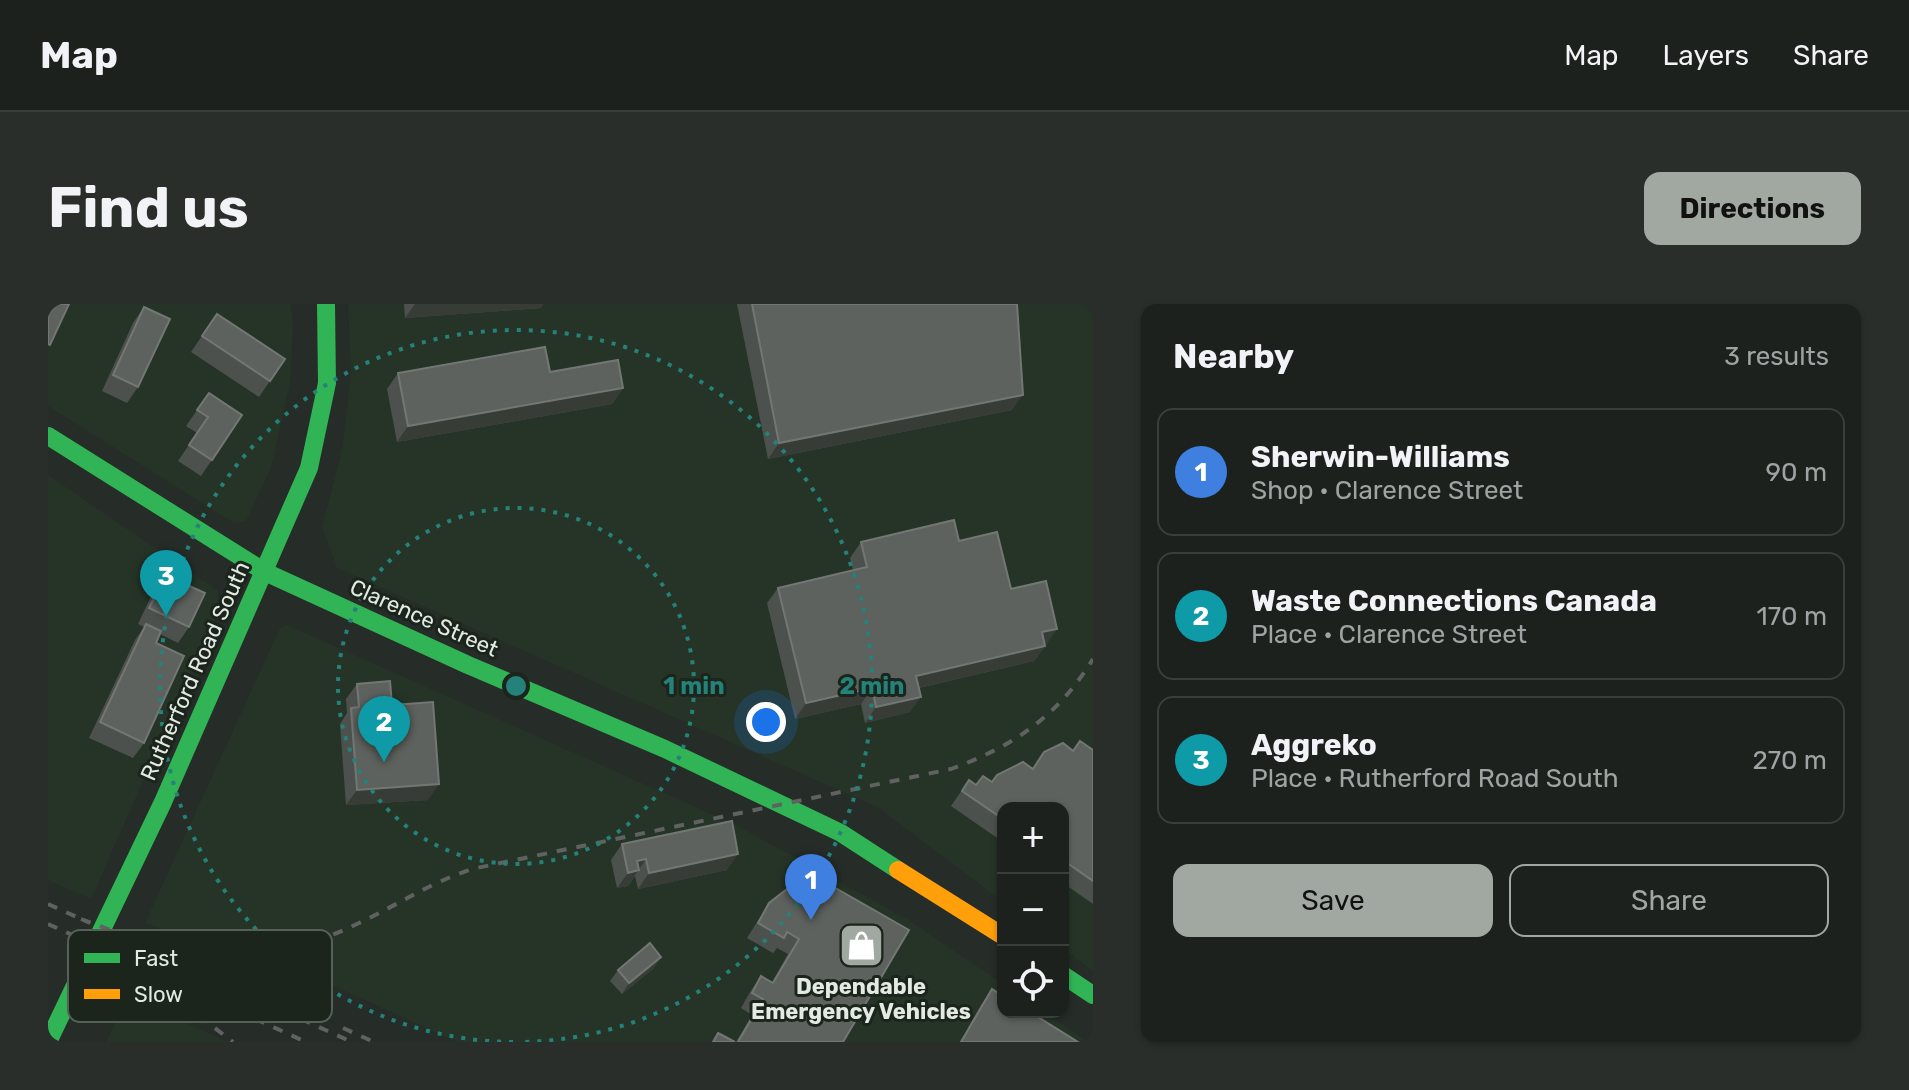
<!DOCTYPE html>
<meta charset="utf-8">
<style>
:root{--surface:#1c211d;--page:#292e2a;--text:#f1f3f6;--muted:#a0a3a4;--line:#3a3e3b;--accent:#a1a8a2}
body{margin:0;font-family:Rubik,sans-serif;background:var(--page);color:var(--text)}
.controls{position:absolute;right:24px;bottom:24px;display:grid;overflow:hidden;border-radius:16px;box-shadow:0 2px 6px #0004}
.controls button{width:72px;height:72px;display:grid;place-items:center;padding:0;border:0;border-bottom:2px solid var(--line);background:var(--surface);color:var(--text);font:40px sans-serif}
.you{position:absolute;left:718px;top:418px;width:28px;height:28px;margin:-20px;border:6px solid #fff;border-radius:50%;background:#1a73e8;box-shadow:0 0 0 12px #1a73e833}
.badge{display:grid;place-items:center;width:52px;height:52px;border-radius:50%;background:var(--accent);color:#fff;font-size:26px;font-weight:700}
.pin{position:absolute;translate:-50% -66px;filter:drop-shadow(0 2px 4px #0008)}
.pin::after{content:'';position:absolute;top:42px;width:28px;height:24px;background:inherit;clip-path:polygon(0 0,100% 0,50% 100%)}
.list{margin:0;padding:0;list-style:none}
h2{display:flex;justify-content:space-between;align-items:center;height:104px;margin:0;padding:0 32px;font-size:34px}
h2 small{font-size:26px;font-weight:400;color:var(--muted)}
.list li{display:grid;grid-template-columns:52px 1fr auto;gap:24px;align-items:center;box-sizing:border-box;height:128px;margin:0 16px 16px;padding:0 16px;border:2px solid var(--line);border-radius:16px}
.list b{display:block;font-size:30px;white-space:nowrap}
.list p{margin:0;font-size:26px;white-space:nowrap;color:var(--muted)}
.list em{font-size:26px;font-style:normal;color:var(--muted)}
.actions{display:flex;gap:16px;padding:24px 32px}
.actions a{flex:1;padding:18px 0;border:2px solid var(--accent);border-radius:16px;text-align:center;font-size:28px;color:var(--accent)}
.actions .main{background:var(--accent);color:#111}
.icon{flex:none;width:44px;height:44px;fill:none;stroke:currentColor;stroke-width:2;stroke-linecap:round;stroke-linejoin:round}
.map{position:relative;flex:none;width:1045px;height:738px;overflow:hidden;border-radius:16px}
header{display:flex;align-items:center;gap:48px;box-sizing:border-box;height:112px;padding:0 40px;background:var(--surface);border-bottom:2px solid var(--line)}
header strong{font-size:38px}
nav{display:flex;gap:44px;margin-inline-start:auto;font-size:28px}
.intro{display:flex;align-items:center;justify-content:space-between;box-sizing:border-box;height:192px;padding:0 48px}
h1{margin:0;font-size:56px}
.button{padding:20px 36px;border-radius:16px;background:var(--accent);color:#111;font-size:28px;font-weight:700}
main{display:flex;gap:48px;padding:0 48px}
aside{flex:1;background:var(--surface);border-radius:16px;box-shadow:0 2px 6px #0004}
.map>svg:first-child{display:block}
</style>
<header>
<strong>Map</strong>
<nav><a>Map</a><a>Layers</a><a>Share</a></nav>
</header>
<div class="intro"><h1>Find us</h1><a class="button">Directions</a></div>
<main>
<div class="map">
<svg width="1045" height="738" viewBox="0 0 1045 738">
<rect width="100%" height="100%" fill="#262c27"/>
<g fill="#263427">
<polygon points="0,0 243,0 245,21 242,79 223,164 198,217 186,219 0,102"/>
<polygon points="300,0 1045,0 1045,667 1015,644 1015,504 955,504 955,598 831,504 289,264 274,223 294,147 303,71"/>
<polygon points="0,171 170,287 171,305 43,595 0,576"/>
<polygon points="239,321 688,521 859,615 955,680 955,708 996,708 1040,738 409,738 288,683 97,619 232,324"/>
<polygon points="80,693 180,738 58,738"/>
</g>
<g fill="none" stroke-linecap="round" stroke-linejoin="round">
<g stroke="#30b455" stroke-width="18">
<polyline points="0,132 217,268 420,361 617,445 793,529 850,566"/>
<polyline points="1015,671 1045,691"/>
<polyline points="0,738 115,498 261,164 279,79 278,0"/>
</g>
<polyline stroke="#ff9f0a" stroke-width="18" points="850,566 955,632"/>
<g stroke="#606262" stroke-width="4" stroke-dasharray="10 10" stroke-linecap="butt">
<polyline points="0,600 42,619"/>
<path d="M33,615C133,654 209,668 309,620C350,601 379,580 424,565L903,465C966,442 1009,413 1045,355"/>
<polyline points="0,620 55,645"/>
<polyline points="44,630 117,663"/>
<polyline points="36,648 109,681"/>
<polyline points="107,649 304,738"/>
<polyline points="98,665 258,738"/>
<polyline points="101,679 146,708 185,738"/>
<polyline points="295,724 326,738"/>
</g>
</g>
<g fill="#4d514d">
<polygon points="356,0 495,0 493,4 357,14"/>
<polygon points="689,0 904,0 964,106 720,155"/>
<polygon points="96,3 90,83 79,99 54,87 85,19"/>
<polygon points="169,10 237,55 211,93 143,48"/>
<polygon points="502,68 575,84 564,100 349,138 339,85 350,69"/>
<polygon points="161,89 194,111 153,172 130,157 149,129 138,122"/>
<polygon points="911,237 963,285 998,341 986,357 871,384 862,408 817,419 813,400 747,415 719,299 730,284 805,266 802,254 813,238"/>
<polygon points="117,271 141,323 130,339 112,330 108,339 96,439 85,454 41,434 87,336 96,323 90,320 106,286"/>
<polygon points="309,380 344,401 380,496 298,501 292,420 299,409 298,395"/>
<polygon points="1045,446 1045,600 1015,579 1015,504 955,504 955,538 903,502 921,476 928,481 944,478 985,465 1025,447"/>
<polygon points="574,540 679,566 590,585 587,572 580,582 569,584 563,556"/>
<polygon points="756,572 795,738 688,738 704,711 693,704 702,688 713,672 724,678 740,650 729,644 725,649 699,634 721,599"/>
<polygon points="606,664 574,690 562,677 570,666"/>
<polygon points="944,685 1030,738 912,738 933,701"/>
</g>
<g fill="#373c37">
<polygon points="367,0 495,0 493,4 357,14"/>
<polygon points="575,84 564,100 349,138 360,122"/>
<polygon points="975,91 964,106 720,155 731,139"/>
<polygon points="1009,325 998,341 983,344 994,328"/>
<polygon points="997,342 986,357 857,387 868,372"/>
<polygon points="824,384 813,400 747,415 758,399"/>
<polygon points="873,393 862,408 817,419 828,403"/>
<polygon points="391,480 380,496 298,501 309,486"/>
<polygon points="690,550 679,566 590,585 601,569"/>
<polygon points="598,555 580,582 569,584 589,557"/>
<polygon points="613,653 606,664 574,690 581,679"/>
</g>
<g fill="#5d625e" stroke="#727773" stroke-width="2">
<polygon points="0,0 21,0 2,41 0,40"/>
<polygon points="704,0 969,0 975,91 731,139"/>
<polygon points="96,3 122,15 90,83 65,71"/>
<polygon points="169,10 237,55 222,77 154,32"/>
<polygon points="497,43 502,68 570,56 575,84 360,122 350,69"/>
<polygon points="161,89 194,111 164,156 141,141 160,113 149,106"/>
<polygon points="906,216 911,237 949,228 963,285 998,277 1009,325 994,328 997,342 868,372 873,393 828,403 824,384 758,399 730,284 819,263 813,238"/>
<polygon points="117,271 157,289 141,323 101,304"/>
<polygon points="98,320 113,327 108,339 136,352 96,439 52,418"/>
<polygon points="342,377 344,401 385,398 391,480 309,486 303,404 311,403 309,380"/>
<polygon points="1032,437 1045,446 1045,577 1015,556 1015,504 955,504 955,515 914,487 921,476 928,481 935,472 944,478 949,471 975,458 985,465 996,448 1015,439 1025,447"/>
<polygon points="684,517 690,550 601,569 598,555 589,557 591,566 580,569 574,540"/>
<polygon points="763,570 861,626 795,738 690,738 715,695 704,689 713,672 725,679 751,635 739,628 736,634 710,619 721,599 756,572 760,575"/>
<polygon points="602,639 613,653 581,679 570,666"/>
<polygon points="944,685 955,692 955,708 982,708 1030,738 913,738"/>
<polygon points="670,729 687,738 665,738"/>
</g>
<g fill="none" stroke="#24827a" stroke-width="4" stroke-dasharray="4 8">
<circle cx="468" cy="382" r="178"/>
<path d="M465 738A356 356 0 1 1 471 738"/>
</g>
<defs>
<symbol id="shop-square" viewBox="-11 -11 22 22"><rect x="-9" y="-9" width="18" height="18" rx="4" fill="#a1a8a2" stroke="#1b251b"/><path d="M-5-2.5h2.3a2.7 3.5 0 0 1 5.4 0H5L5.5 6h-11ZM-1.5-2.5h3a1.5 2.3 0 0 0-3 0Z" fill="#fff"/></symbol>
</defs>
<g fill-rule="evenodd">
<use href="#shop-square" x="788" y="616" width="51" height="51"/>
</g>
<g text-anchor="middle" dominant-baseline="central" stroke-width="6" stroke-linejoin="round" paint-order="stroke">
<g font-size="22" fill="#e3eae4" stroke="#1b251b">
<text transform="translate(376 314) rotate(24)">Clarence Street</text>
<text transform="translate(147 367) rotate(-66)">Rutherford Road South</text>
</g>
<g font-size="22" font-weight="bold" fill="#e3eae4" stroke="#1b251b">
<text x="813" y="682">Dependable<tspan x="813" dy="25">Emergency Vehicles</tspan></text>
</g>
</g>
<rect x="20" y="626" width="264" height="92" rx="12" fill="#1b251b" stroke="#576057" stroke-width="2"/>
<rect x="36" y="649" width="36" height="10" fill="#30b455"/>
<rect x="36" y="685" width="36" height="10" fill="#ff9f0a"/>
<g font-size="22" fill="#e3eae4">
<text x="86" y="662">Fast</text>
<text x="86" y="698">Slow</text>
</g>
<circle cx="468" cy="382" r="12" fill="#24827a" stroke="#1b251b" stroke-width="4"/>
<g font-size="24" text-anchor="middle" font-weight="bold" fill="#24827a" stroke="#1b251b" stroke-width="6" stroke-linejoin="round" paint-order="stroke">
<text x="646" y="390">1 min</text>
<text x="824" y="390">2 min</text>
</g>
</svg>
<div class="controls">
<button>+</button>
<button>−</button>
<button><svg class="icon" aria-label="locate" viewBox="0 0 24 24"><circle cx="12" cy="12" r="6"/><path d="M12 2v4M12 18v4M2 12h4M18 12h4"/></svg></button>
</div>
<div class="you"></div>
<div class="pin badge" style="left:763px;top:616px;background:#3f7fe0">1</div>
<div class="pin badge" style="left:336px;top:458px;background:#0f9aa8">2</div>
<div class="pin badge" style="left:118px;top:312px;background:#0f9aa8">3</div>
</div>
<aside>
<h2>Nearby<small>3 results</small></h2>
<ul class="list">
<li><span class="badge" style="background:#3f7fe0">1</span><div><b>Sherwin-Williams</b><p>Shop · Clarence Street</p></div><em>90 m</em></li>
<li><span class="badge" style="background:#0f9aa8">2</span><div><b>Waste Connections Canada</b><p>Place · Clarence Street</p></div><em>170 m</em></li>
<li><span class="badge" style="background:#0f9aa8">3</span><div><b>Aggreko</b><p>Place · Rutherford Road South</p></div><em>270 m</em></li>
</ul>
<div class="actions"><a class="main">Save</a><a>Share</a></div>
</aside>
</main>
